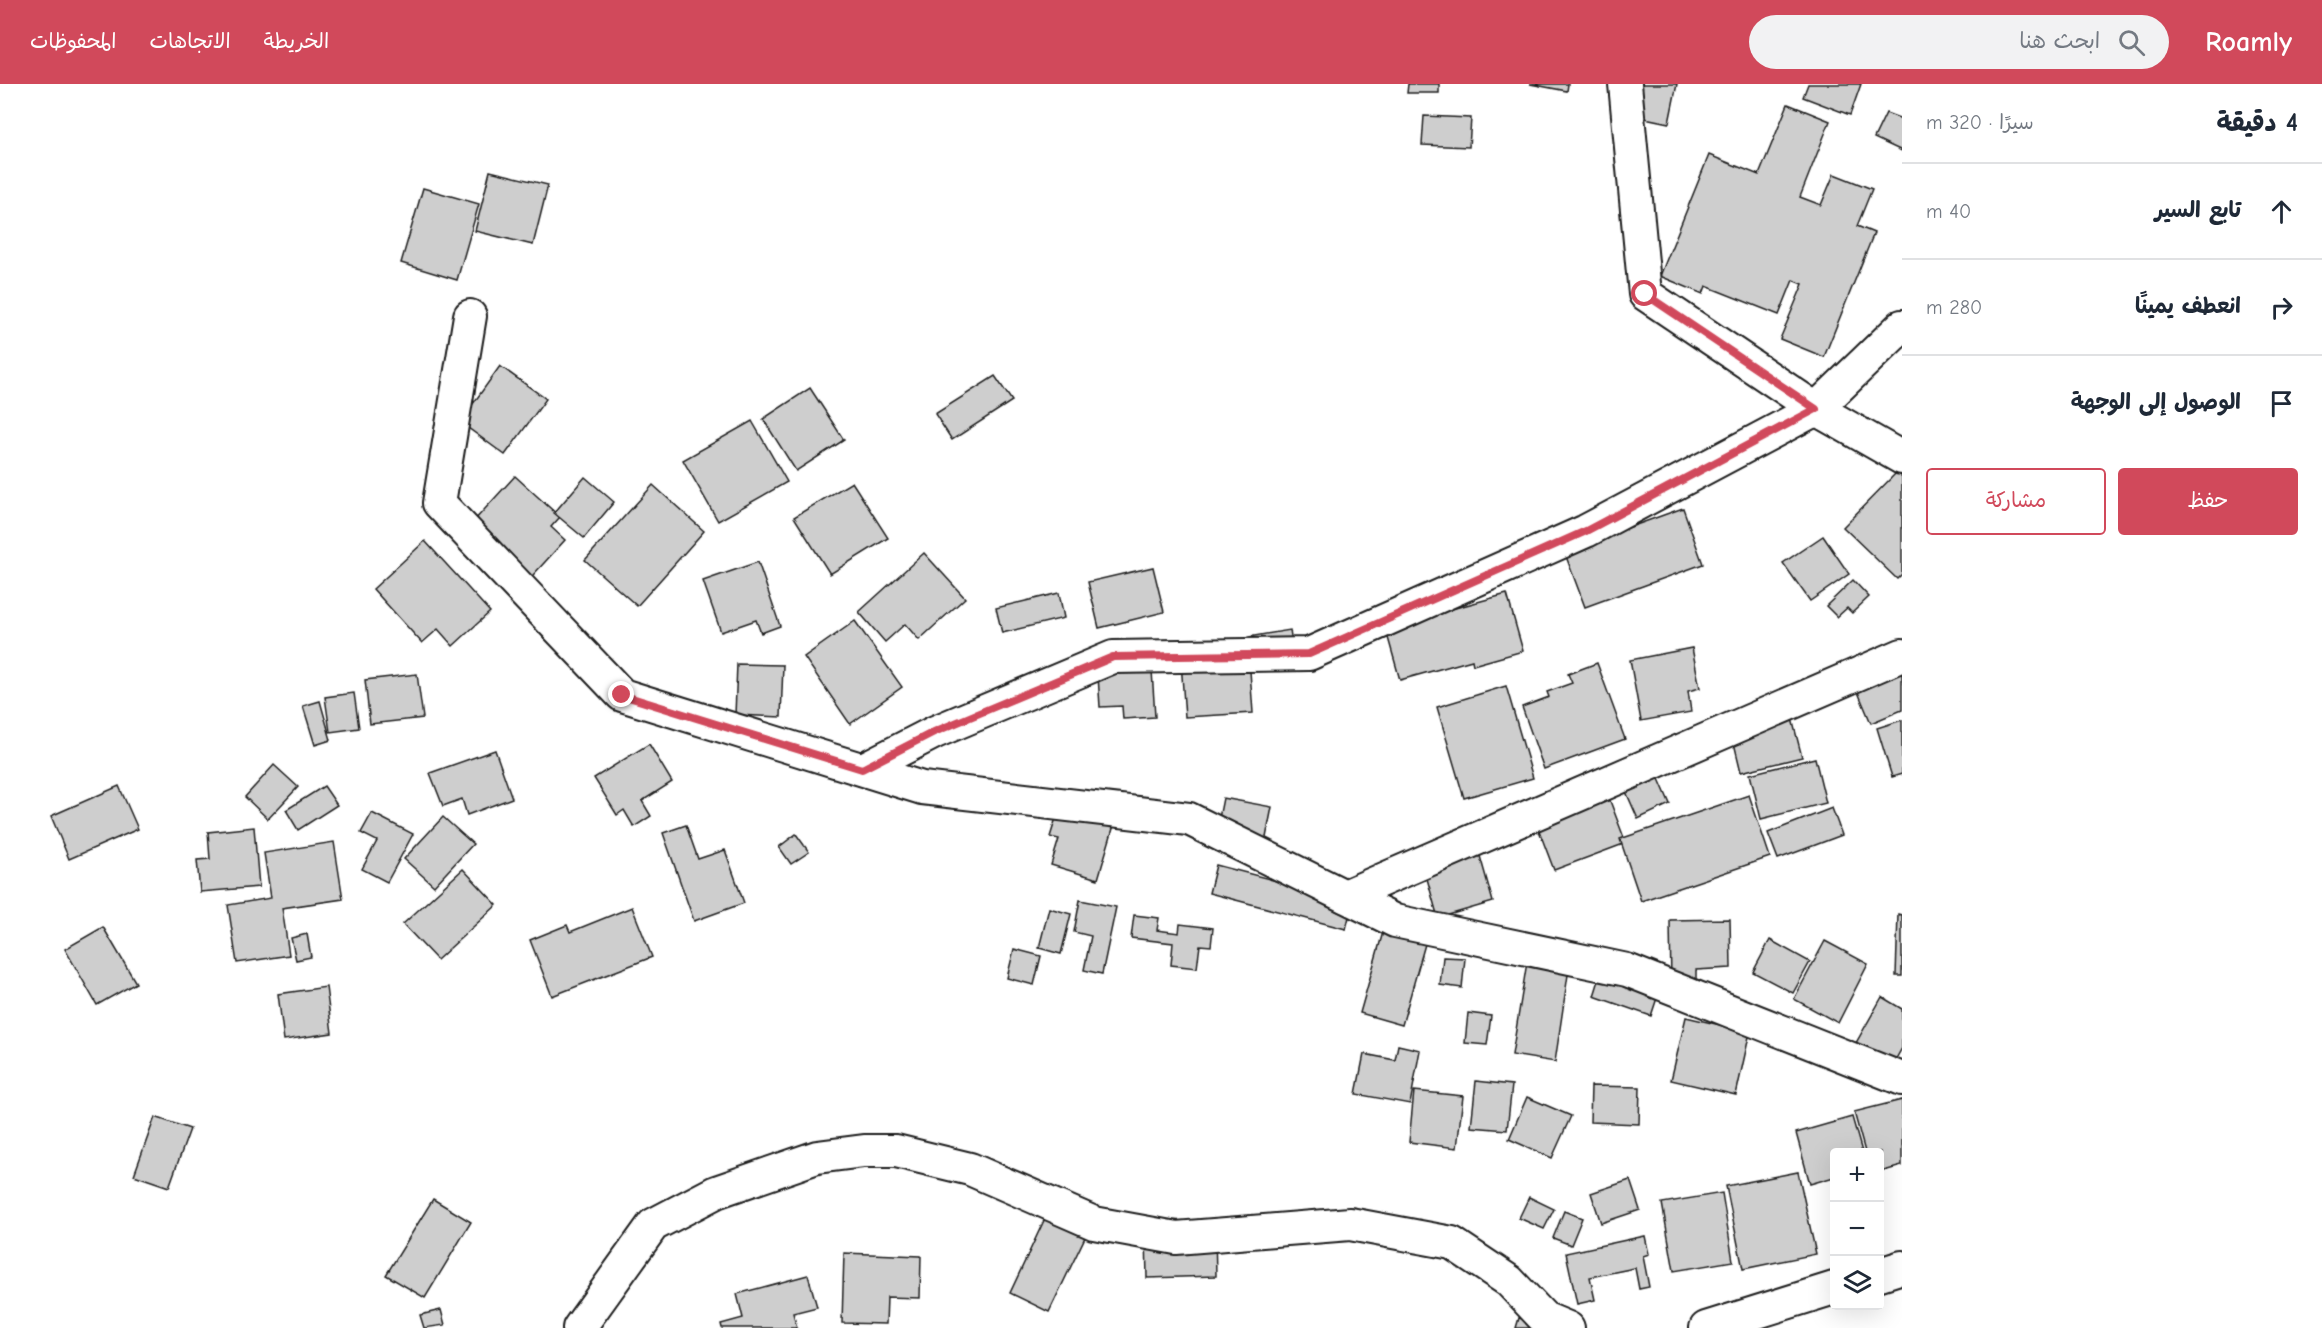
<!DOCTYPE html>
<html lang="ar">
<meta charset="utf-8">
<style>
:root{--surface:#fff;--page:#f2f2f3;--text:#1f2937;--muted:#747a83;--line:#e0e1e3;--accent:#d1495b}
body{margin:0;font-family:"Comic Neue","Playpen Sans Arabic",sans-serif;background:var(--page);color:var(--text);direction:rtl}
.controls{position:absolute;right:18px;bottom:18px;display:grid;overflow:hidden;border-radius:6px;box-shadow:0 6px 24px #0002}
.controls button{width:54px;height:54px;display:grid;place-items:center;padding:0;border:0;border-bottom:2px solid var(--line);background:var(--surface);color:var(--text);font:30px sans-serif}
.stop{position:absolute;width:18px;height:18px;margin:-14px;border:4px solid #d1495b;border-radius:50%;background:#fff}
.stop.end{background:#d1495b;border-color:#fff;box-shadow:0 2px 6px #0008}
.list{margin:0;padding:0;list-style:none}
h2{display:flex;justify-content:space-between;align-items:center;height:78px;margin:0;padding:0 24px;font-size:26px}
h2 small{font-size:20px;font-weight:400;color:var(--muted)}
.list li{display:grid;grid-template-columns:39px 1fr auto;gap:18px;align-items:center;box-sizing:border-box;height:96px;padding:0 24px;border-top:2px solid var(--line)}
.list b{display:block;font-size:22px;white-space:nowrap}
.list em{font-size:20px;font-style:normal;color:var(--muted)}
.actions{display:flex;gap:12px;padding:18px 24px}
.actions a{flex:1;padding:14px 0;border:2px solid var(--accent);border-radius:6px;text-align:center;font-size:21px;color:var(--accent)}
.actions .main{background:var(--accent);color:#fff}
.icon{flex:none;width:33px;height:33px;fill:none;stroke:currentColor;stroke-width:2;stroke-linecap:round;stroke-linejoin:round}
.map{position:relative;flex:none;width:1902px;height:1244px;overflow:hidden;direction:ltr}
header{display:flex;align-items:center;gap:36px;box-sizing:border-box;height:84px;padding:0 30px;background:var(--accent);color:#fff}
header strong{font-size:28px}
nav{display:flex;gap:33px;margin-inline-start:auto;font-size:21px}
.search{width:420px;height:54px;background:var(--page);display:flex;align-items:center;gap:15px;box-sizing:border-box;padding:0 21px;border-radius:33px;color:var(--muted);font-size:22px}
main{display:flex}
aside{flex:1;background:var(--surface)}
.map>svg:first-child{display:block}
</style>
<header>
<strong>Roamly</strong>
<div class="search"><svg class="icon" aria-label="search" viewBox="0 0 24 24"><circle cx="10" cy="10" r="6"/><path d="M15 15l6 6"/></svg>ابحث هنا</div>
<nav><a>الخريطة</a><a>الاتجاهات</a><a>المحفوظات</a></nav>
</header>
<main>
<aside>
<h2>4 دقيقة<small>سيرًا · 320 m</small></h2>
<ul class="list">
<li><svg class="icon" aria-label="ahead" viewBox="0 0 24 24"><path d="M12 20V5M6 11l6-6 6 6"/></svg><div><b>تابع السير</b></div><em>40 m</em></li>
<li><svg class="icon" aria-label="right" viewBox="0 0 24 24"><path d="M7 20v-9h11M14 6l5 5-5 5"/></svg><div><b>انعطف يمينًا</b></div><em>280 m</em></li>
<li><svg class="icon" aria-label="arrive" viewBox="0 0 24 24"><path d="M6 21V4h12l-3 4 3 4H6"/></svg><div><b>الوصول إلى الوجهة</b></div></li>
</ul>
<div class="actions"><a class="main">حفظ</a><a>مشاركة</a></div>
</aside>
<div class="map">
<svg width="1902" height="1244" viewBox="0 0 1902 1244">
<rect width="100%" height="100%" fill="#fff"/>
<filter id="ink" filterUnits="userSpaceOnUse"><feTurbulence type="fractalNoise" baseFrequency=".0167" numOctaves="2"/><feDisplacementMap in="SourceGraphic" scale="12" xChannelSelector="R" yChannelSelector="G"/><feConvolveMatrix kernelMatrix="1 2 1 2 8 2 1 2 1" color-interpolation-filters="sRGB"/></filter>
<g filter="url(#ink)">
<g fill="#cecece" stroke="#1c1c1c" stroke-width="1.5">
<polygon points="1408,0 1439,0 1439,9 1407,9"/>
<polygon points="1530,0 1568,0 1567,7"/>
<polygon points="1617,0 1677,0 1669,39 1611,27"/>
<polygon points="1808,0 1861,0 1850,31 1803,13"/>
<polygon points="1788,20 1830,37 1800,113 1821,121 1834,90 1872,105 1857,142 1874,149 1824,273 1780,255 1803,200 1793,196 1779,231 1706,202 1703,210 1660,192 1709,71 1759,91"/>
<polygon points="1886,29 1902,35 1902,67 1874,54"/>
<polygon points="1424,32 1471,34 1469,63 1422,61"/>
<polygon points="490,87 548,101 533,161 475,147"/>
<polygon points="423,104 479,120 457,196 401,179"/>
<polygon points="500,282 546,315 505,371 460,338"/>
<polygon points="995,292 1012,317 952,356 935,330"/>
<polygon points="810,304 844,356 796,387 763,335"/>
<polygon points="752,337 787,398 718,437 683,376"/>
<polygon points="1897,388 1902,393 1902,490 1897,495 1843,443"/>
<polygon points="515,392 560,433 551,443 565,456 523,502 463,449"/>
<polygon points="585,393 614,418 584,454 554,429"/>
<polygon points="852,398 888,454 830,490 794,433"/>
<polygon points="653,401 704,447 637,522 585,476"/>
<polygon points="1683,424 1703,480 1585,523 1564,467"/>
<polygon points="1823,452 1849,490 1810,517 1783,479"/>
<polygon points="425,457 490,528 453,562 438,545 422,559 373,505"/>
<polygon points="924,469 965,514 919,556 905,540 885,558 859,528"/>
<polygon points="758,478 780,542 761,549 756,536 721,548 703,497"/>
<polygon points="1153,483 1164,528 1099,544 1088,498"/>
<polygon points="1853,496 1869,513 1852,529 1847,524 1837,533 1826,522"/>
<polygon points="1059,509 1064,534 1002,549 996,524"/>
<polygon points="1507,510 1523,567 1473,581 1472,576 1400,596 1385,543"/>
<polygon points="855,537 902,603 850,640 804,573"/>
<polygon points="1290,546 1293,565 1251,572 1248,553"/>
<polygon points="1248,559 1253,629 1185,633 1180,564"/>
<polygon points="1692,564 1700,604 1688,607 1691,628 1641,637 1630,576"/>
<polygon points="1151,571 1155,633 1123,635 1122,622 1100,623 1097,575"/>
<polygon points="1597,579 1625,655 1544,685 1522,623 1549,613 1547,608 1572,599 1568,590"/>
<polygon points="737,580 783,581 781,633 735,631"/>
<polygon points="1902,582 1902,626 1871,639 1855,601"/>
<polygon points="417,590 423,634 370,640 365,596"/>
<polygon points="1506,602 1533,694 1464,714 1437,623"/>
<polygon points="354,609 359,644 330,648 325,613"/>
<polygon points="320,617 331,656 315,661 303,622"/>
<polygon points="1789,623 1802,673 1741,688 1729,638"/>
<polygon points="1902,636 1902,690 1892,693 1877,644"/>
<polygon points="649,660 672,698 642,717 651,732 634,743 624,726 617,731 594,694"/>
<polygon points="495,666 512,714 467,731 462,715 443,722 430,689"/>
<polygon points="1815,674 1826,719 1761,735 1750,690"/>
<polygon points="274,681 298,703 268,735 245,713"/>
<polygon points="1656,688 1670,720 1638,735 1624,703"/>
<polygon points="1604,701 1626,759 1554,786 1532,728"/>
<polygon points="119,702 138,745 69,775 51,732"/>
<polygon points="324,702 337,721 298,746 286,726"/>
<polygon points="1749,711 1770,773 1641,817 1620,755"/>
<polygon points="1223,714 1272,723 1263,769 1214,759"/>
<polygon points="1062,715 1117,731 1098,795 1051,781 1059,755 1050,753"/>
<polygon points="1832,724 1842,751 1778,775 1768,749"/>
<polygon points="372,729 413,750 387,798 362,785 377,757 361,749"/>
<polygon points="443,733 473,760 434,802 404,775"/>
<polygon points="686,741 698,775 725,766 744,819 694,837 663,749"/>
<polygon points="254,743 259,803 200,808 197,776 210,775 208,748"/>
<polygon points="796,750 809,768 791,780 779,763"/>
<polygon points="334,758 343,815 282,824 289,871 237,879 228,821 271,814 264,769"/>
<polygon points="1476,758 1493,818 1438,834 1421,773"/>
<polygon points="1216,781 1353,817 1346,845 1209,809"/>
<polygon points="463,785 497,821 437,876 403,840"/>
<polygon points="1080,816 1116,823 1102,890 1084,886 1091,852 1074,848"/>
<polygon points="632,823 652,873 552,912 530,856 567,841 570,848"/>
<polygon points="1049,824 1071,830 1061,870 1039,864"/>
<polygon points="1898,830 1902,831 1902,892 1896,892"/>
<polygon points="1134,831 1159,834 1157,846 1179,849 1180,840 1213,844 1211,862 1200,861 1197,884 1171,881 1173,859 1131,854"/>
<polygon points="1730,835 1731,884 1696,886 1696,898 1671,899 1670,836"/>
<polygon points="103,843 136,899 97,921 65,865"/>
<polygon points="1383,848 1425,860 1402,941 1360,929"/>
<polygon points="307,850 311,873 296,876 291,854"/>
<polygon points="1770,856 1810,878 1793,909 1753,888"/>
<polygon points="1825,857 1868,880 1838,939 1794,915"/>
<polygon points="1014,865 1041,872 1034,901 1007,894"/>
<polygon points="1443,873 1465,874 1462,904 1440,901"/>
<polygon points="1527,878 1569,884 1555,978 1512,971"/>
<polygon points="1600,893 1657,914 1651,932 1594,912"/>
<polygon points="326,903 332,949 284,956 278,910"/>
<polygon points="1882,913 1902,925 1902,964 1889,987 1852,966"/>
<polygon points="1468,929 1491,932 1487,961 1465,959"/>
<polygon points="1686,933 1750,948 1736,1011 1671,996"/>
<polygon points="1398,961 1420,966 1410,1020 1356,1010 1364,970 1395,976"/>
<polygon points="1476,997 1512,1001 1507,1046 1471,1043"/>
<polygon points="1591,1002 1640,1003 1639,1040 1590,1038"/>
<polygon points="1414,1007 1463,1012 1457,1064 1409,1058"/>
<polygon points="1527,1013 1571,1032 1552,1074 1509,1055"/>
<polygon points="1902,1016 1902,1082 1880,1088 1880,1068 1865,1068 1854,1028"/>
<polygon points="155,1033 190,1045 169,1103 134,1091"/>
<polygon points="1852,1033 1862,1068 1834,1068 1834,1093 1810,1100 1796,1049"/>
<polygon points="1798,1088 1816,1170 1743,1185 1726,1102"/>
<polygon points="1630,1096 1640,1126 1601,1139 1591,1109"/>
<polygon points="1722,1109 1733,1177 1674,1187 1662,1119"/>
<polygon points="1529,1113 1554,1125 1544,1145 1519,1134"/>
<polygon points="433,1115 471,1138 425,1214 386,1191"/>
<polygon points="1564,1127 1582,1134 1571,1161 1553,1154"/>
<polygon points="1047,1130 1087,1149 1049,1228 1010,1209"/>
<polygon points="1215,1149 1216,1192 1147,1194 1146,1151"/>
<polygon points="1645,1152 1649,1170 1643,1172 1649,1203 1639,1205 1635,1184 1590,1193 1595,1216 1577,1220 1566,1169"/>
<polygon points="844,1169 921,1172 920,1214 887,1213 886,1240 842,1239"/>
<polygon points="808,1191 817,1223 793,1229 797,1244 722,1244 721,1240 743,1234 737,1210"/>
<polygon points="441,1226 445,1241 424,1244 420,1231"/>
<polygon points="1519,1234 1553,1243 1553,1244 1516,1244"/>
</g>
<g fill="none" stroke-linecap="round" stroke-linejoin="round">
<defs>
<g id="minor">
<polyline points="1625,0 1645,210 1816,325 1902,374"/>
<polyline points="470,232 439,419 622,611 922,704 1189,735 1395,837 1627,886 1902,995"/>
<polyline points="863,685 935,648 1113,573 1309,570 1586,447 1816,325 1902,242"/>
<polyline points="1345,812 1902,571"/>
<polyline points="1880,1190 1902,1183"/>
<polyline points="579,1244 653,1141 716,1108 817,1073 864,1067 896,1067 970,1085 1094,1139 1176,1154 1350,1140 1452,1159 1509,1197 1544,1234 1568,1244"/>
<polyline points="1706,1244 1834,1204"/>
</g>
</defs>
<use href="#minor" stroke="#1c1c1c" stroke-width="36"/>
<use href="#minor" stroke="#fff" stroke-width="32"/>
</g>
</g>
<g fill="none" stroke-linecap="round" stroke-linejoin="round" filter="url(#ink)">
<polyline stroke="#d1495b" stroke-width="8" points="622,611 862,685 934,648 1113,573 1309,570 1586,447 1816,325 1645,210"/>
</g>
</svg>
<div class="controls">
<button>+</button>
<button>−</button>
<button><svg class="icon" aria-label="layers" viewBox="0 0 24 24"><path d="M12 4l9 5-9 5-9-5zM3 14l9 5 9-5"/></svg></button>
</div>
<div class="stop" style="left:1645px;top:210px"></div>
<div class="stop end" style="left:622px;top:611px"></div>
</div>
</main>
